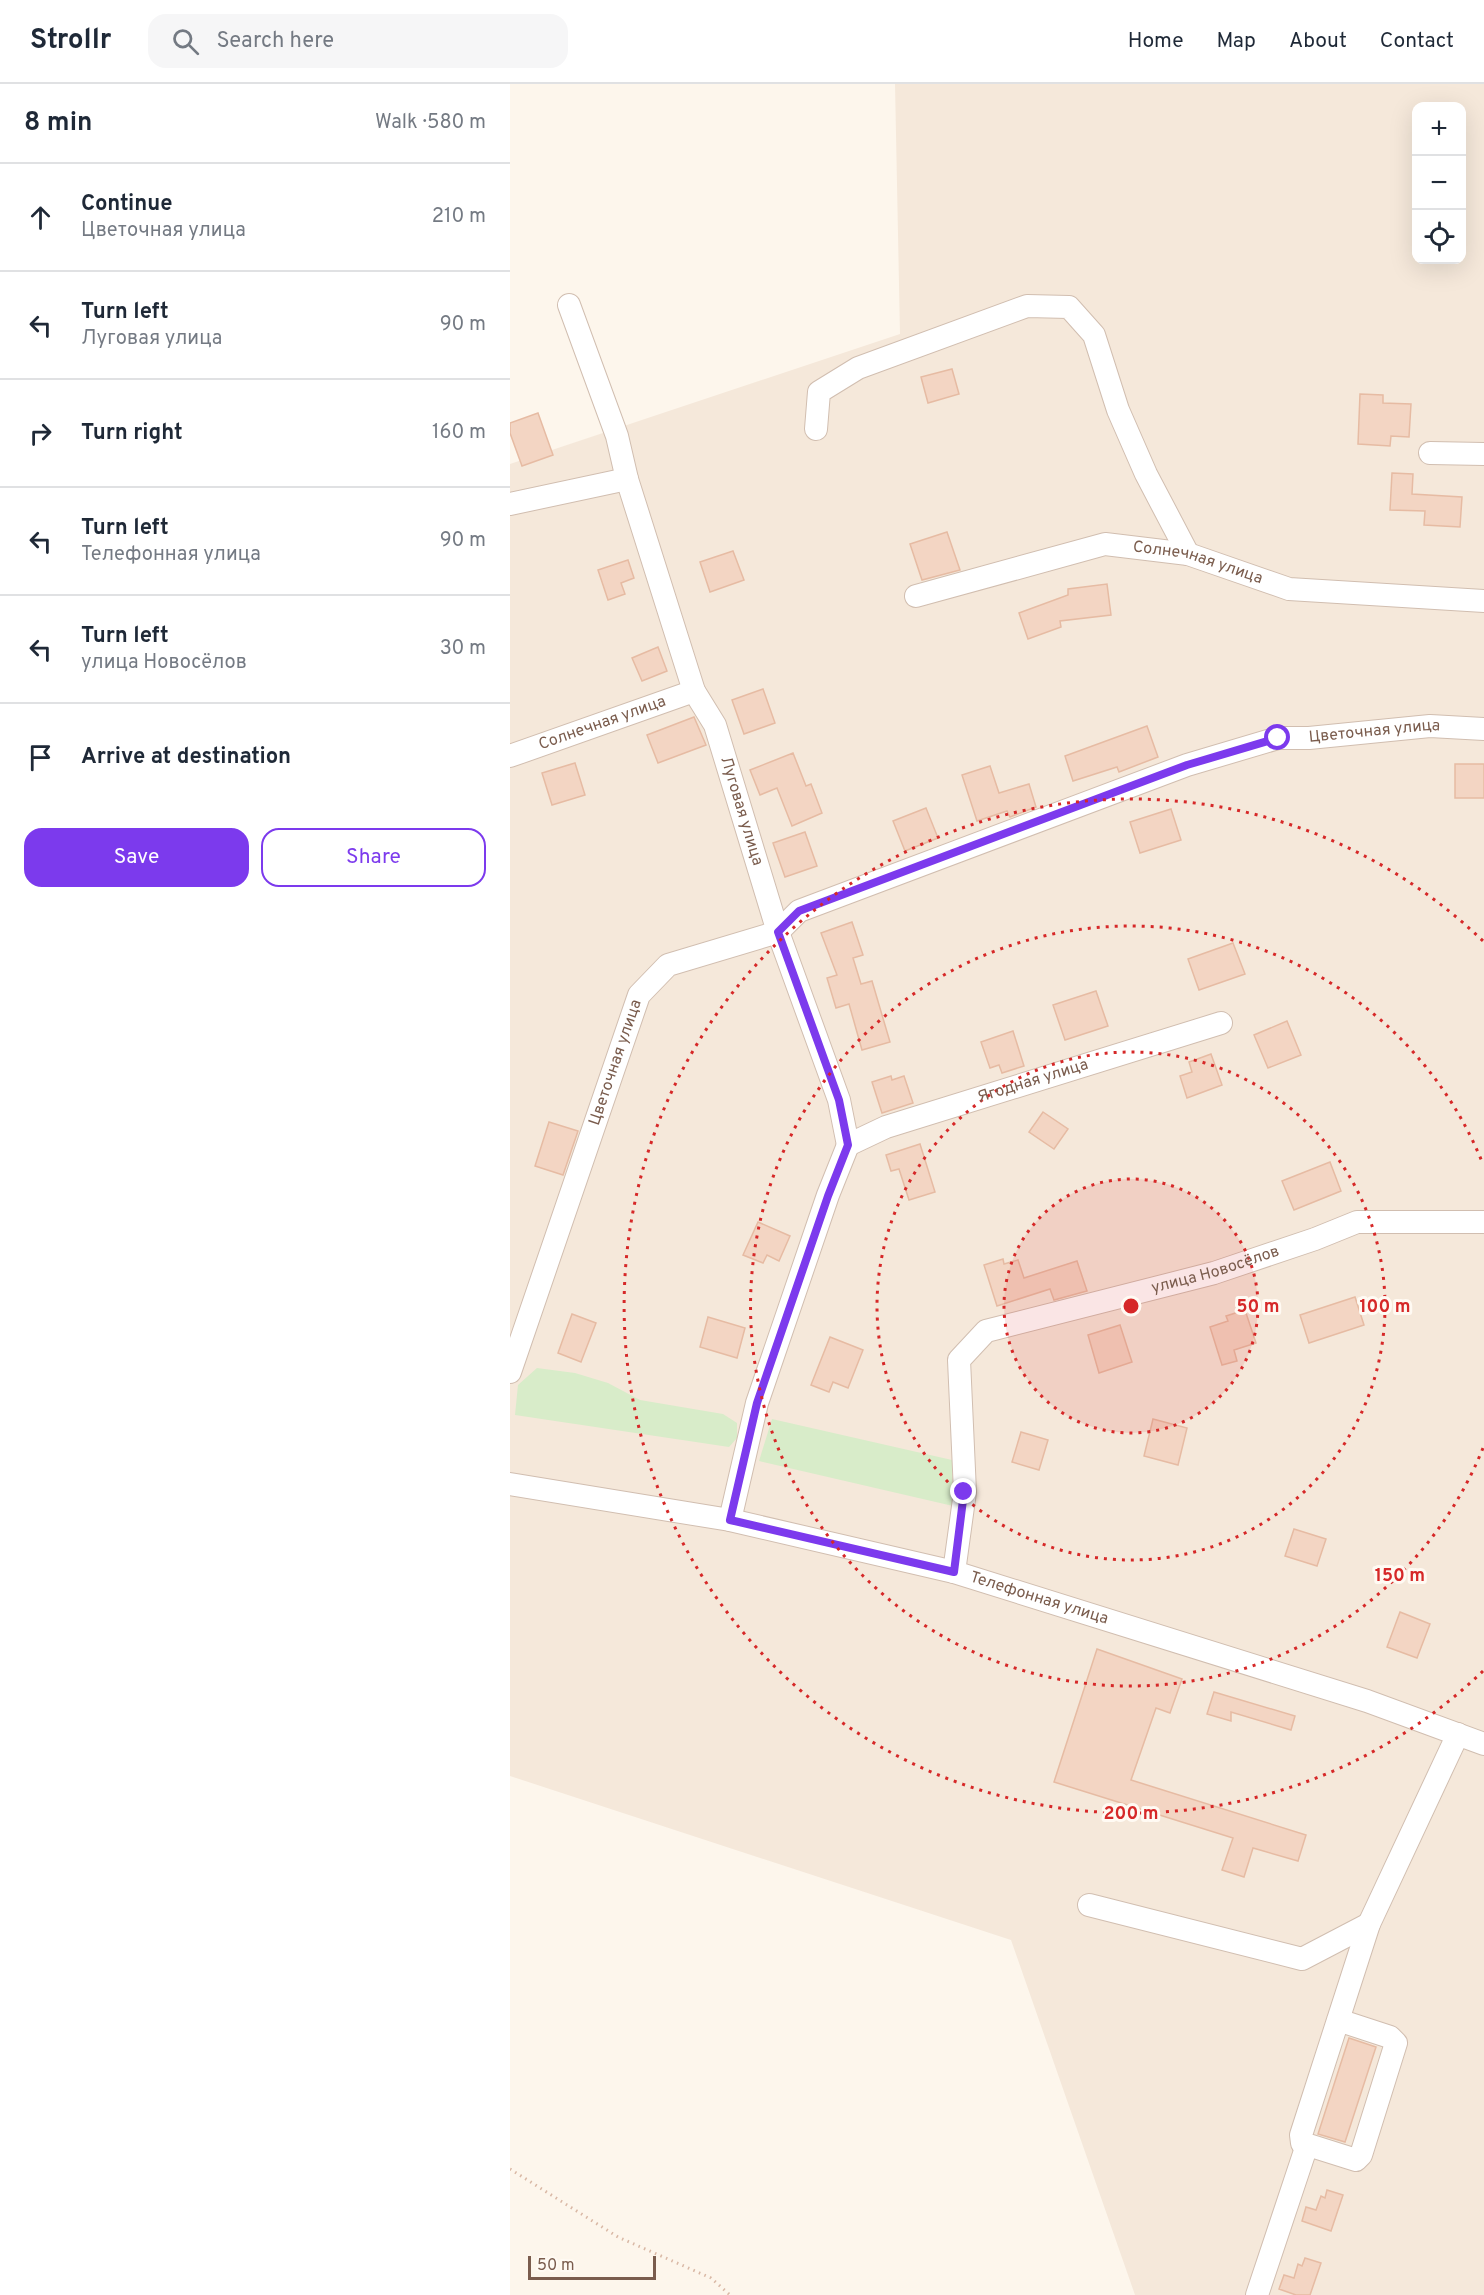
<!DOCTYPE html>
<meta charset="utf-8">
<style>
:root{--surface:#fff;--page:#f6f6f7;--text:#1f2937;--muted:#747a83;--line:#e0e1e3;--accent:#7c3aed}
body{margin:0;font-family:Overpass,sans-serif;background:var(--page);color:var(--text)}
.controls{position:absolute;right:18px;top:18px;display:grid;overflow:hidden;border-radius:12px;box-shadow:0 6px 24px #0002}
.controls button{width:54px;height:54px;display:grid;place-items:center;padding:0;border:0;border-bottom:2px solid var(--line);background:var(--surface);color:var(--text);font:30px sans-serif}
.scale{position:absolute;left:18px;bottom:15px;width:128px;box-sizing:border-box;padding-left:6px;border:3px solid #7a5c4d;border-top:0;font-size:16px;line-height:21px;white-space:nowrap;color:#7a5c4d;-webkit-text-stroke:4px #fffaf3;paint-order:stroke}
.stop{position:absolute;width:18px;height:18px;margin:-14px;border:4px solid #7c3aed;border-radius:50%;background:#fff}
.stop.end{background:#7c3aed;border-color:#fff;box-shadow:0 2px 6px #0008}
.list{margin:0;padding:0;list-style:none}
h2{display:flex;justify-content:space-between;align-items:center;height:78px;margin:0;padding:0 24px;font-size:26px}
h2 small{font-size:20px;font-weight:400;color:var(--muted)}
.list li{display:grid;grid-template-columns:39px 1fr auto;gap:18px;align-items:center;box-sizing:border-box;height:108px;padding:0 24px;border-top:2px solid var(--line)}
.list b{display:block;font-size:22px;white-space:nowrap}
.list p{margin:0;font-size:20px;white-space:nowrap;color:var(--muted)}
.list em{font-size:20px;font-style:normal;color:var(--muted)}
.actions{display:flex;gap:12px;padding:18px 24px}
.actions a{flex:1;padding:14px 0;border:2px solid var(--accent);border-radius:18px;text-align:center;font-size:21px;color:var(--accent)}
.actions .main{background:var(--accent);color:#fff}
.icon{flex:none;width:33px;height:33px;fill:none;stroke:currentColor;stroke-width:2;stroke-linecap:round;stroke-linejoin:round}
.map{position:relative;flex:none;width:974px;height:2211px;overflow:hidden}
header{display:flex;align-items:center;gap:36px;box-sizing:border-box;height:84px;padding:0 30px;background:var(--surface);border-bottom:2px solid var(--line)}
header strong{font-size:28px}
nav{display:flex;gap:33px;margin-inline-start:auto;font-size:21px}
.search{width:420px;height:54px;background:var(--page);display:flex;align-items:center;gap:15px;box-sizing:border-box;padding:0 21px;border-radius:18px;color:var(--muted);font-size:22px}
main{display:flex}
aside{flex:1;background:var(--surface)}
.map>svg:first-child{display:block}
</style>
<header>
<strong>Strollr</strong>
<div class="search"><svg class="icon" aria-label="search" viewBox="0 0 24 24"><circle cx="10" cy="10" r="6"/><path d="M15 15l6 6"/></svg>Search here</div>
<nav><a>Home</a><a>Map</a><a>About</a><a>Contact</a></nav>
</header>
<main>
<aside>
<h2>8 min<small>Walk · 580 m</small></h2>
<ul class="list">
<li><svg class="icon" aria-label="ahead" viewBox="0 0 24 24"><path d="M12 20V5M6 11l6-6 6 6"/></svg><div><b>Continue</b><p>Цветочная улица</p></div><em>210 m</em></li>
<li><svg class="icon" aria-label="left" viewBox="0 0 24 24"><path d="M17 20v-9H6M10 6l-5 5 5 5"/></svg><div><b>Turn left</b><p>Луговая улица</p></div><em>90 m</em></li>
<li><svg class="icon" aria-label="right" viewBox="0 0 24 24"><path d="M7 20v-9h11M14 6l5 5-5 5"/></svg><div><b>Turn right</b></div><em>160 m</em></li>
<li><svg class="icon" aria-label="left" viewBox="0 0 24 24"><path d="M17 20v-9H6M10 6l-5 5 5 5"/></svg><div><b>Turn left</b><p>Телефонная улица</p></div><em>90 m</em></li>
<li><svg class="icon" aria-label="left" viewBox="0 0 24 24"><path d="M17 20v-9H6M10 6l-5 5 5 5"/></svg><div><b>Turn left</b><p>улица Новосёлов</p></div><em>30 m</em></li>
<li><svg class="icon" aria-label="arrive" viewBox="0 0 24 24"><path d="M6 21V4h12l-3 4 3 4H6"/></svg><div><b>Arrive at destination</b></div></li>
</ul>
<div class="actions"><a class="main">Save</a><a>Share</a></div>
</aside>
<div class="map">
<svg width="974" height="2211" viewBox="0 0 974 2211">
<rect width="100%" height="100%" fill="#fdf6ec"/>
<path fill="#f5e8da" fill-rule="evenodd" d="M385,0H974V2211H625L501,1856L0,1692V380L390,250ZM906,22H952V176H906Z"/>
<g fill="#d8ecc9">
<polygon points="27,1284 65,1289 98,1299 130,1316 213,1330 227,1339 227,1354 219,1363 5,1331 8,1301"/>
<polygon points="262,1335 442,1376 443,1422 249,1377"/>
</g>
<g fill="#f3d5c3" stroke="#e6bba3" stroke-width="1.5">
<polygon points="442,285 449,310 418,319 411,293"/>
<polygon points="850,310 873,311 873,319 901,320 899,353 881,352 880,362 848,360"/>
<polygon points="28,329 43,371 12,382 0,349 0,339"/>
<polygon points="882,389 903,390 902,410 952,413 950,443 914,441 915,427 880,426"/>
<polygon points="437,448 450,486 412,496 400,460"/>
<polygon points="223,467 234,496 200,508 190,478"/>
<polygon points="118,476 124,494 111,499 115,510 98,516 88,486"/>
<polygon points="597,500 601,531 550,537 551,543 518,555 509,529 558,511 558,505"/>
<polygon points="148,563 157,587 132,597 122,574"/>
<polygon points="253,605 265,639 234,650 222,616"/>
<polygon points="184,633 196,661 148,679 137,651"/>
<polygon points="637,642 648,673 609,688 607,683 563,697 555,672"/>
<polygon points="283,669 296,702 301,700 312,729 282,742 267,704 250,711 240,686"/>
<polygon points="65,679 75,711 42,721 32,689"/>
<rect x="945" y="680" width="29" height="34"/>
<polygon points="480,682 489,709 519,700 526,723 500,733 497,727 467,737 452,691"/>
<polygon points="416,724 428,754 395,767 383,737"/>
<polygon points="661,725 671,756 630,769 620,738"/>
<polygon points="295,748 307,782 275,793 263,759"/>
<polygon points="342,838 353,871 343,874 351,900 362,897 380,958 352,966 339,920 326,924 317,894 327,891 311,849"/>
<polygon points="723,859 735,890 689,906 678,875"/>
<polygon points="586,907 598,942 555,956 543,921"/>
<polygon points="777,937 791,971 758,984 744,951"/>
<polygon points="503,947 514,982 492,989 489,981 480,984 471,958"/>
<polygon points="701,970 712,1001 677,1014 670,992 682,988 679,978"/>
<polygon points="381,992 382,996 394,992 403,1019 372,1029 362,998"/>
<polygon points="533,1028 558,1045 544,1065 519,1048"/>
<polygon points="39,1038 68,1047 53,1091 25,1082"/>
<polygon points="410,1060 425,1108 399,1116 389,1085 381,1087 376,1071"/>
<polygon points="820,1078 831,1107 784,1126 772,1097"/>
<polygon points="248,1138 280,1152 269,1177 257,1171 253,1179 233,1171"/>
<polygon points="493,1175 494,1180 508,1176 514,1194 567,1177 577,1207 544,1216 540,1205 487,1222 474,1181"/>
<polygon points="845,1213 854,1241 799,1259 790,1231"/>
<polygon points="735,1226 746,1259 724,1266 727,1277 712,1281 700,1243 718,1237 716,1232"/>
<polygon points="62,1230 86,1239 71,1278 48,1269"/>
<polygon points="198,1233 235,1244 227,1274 190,1263"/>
<polygon points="610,1241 622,1278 589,1289 578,1251"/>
<polygon points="320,1253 353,1266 338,1304 323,1298 319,1308 301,1301"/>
<polygon points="643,1335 677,1344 668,1381 634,1372"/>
<polygon points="511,1348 538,1356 529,1386 502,1378"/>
<polygon points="784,1445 816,1455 807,1482 775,1472"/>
<polygon points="890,1528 920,1540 907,1574 877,1563"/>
<polygon points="587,1565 672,1595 660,1629 646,1624 621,1696 796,1751 788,1777 743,1764 734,1793 712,1786 723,1754 544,1698"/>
<polygon points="704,1608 785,1632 781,1646 721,1628 721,1637 697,1630"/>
<polygon points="839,1954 866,1963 835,2058 808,2050"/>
<polygon points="817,2106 833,2111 821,2147 792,2137 796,2123 806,2126 811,2112 815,2114"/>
<polygon points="795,2174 811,2179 800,2211 786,2211 769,2205 774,2191 784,2194 788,2180 792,2182"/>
</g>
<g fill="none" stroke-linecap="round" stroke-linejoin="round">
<defs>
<g id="minor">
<path id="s1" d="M59,221L107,352L117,395L184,607L205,641L268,848L329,1016L338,1061"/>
<polyline points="306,345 309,308 348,284 517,222 559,223 584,251 608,326 636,390 678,470"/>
<polyline points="920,369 974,370"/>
<polyline points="0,420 117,395"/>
<path id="s2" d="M406,512L595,460L678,470L779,505L974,517"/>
<path id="s3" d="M0,672L184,607"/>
<path id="s4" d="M338,1061L376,1043L711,939"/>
<path id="s5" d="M0,1288L129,911L158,881L268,848L289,827L677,681L768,654H799L920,642L974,645"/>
<path id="s6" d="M0,1400L220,1436L444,1488L857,1617L974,1660"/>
<polyline points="220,1436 247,1319 318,1111 338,1061"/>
<path id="s7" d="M444,1488L455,1408L449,1276L476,1247L704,1189L805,1155L847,1138H974"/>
<polyline points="579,1821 792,1875 859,1840"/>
<polyline points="828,1936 880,1953 886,1959 851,2071 846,2076 792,2059 791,2051 859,1840 948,1650"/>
<polyline points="747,2211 797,2061"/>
</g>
</defs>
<use href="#minor" stroke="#d1beb0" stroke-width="24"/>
<polyline stroke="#d9b8a5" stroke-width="3" stroke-dasharray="1.5 4.5" stroke-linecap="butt" points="0,2085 108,2153 201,2194 220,2211"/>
<use href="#minor" stroke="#fff" stroke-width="22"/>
</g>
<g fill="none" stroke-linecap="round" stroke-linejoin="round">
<polyline stroke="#7c3aed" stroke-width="8" points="454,1408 444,1488 220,1436 247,1319 318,1112 338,1061 329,1016 268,848 289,827 677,681 768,654"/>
</g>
<circle cx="621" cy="1222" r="127" fill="#d62828" fill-opacity=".12"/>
<g fill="none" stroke="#d62828" stroke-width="3" stroke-dasharray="3 6">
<circle cx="621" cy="1222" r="127"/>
<circle cx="621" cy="1222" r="254"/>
<path d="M973 1364A380 380 0 1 1 973 1080"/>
<path d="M973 1587A507 507 0 1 1 973 857"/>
</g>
<g text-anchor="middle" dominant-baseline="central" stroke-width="6" stroke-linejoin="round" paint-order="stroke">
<g font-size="16" fill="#7a5c4d" stroke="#fffaf3">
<text stroke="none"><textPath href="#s2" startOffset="291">Солнечная улица</textPath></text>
<text stroke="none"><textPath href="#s3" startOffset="98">Солнечная улица</textPath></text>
<text stroke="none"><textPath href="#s5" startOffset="1191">Цветочная улица</textPath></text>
<text stroke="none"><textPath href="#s1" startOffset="536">Луговая улица</textPath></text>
<text stroke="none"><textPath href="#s5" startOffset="327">Цветочная улица</textPath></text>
<text stroke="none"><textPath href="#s4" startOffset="196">Ягодная улица</textPath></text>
<text stroke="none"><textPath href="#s7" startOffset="490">улица Новосёлов</textPath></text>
<text stroke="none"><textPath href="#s6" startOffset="542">Телефонная улица</textPath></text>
</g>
</g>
<circle cx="621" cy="1222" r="9" fill="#d62828" stroke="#fffaf3" stroke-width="3"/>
<g font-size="18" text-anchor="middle" font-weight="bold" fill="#d62828" stroke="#fffaf3" stroke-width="6" stroke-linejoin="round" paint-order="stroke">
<text x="748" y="1228">50 m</text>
<text x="875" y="1228">100 m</text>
<text x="890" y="1497">150 m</text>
<text x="621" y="1735">200 m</text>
</g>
</svg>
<div class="controls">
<button>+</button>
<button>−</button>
<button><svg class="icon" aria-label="locate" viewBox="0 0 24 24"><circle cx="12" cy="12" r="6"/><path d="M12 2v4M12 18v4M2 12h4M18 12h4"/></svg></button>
</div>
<div class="scale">50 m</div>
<div class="stop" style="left:768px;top:654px"></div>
<div class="stop end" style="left:454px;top:1408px"></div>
</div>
</main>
